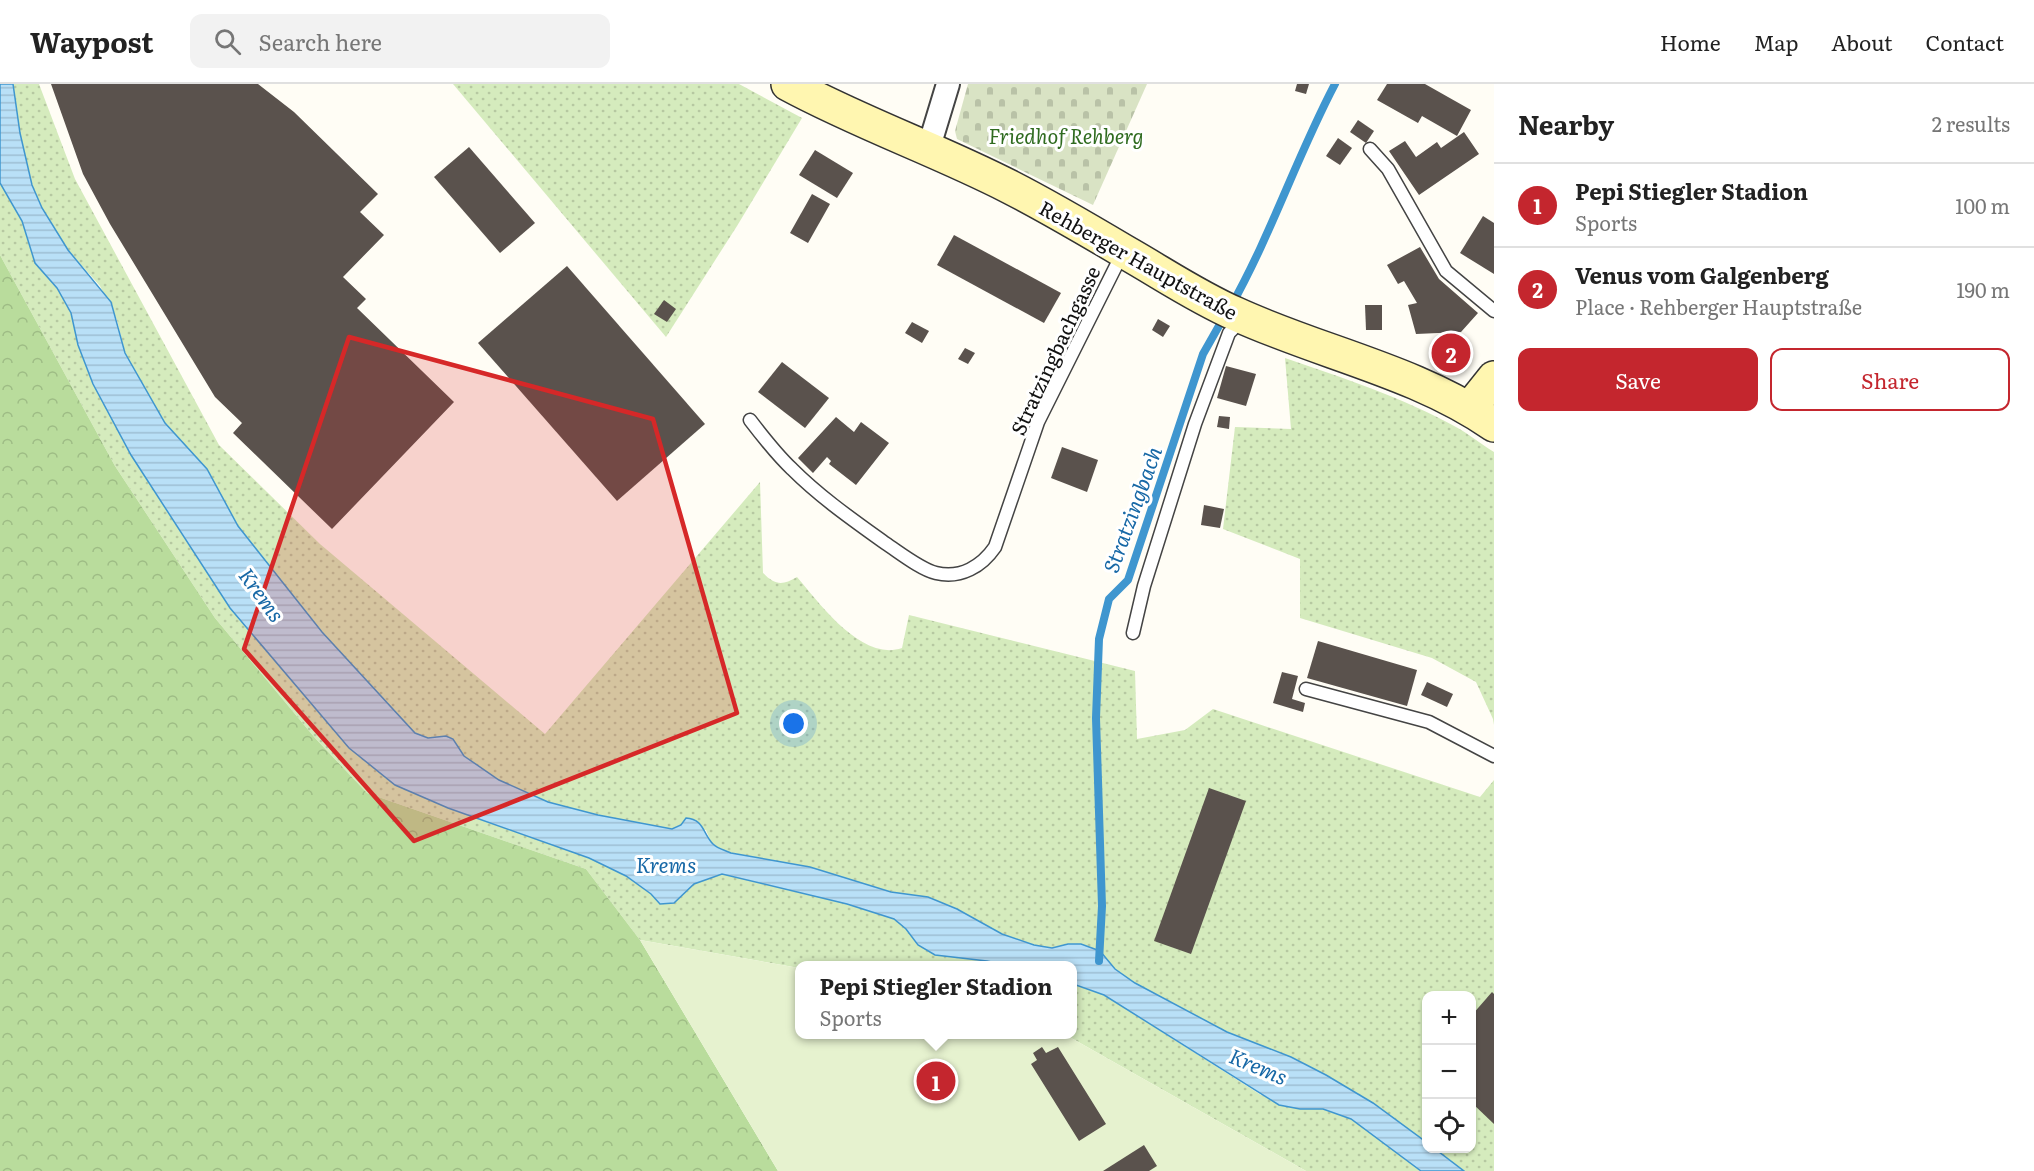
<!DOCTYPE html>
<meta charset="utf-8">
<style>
:root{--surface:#fff;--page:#f2f2f2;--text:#222;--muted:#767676;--line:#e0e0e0;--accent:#c4262e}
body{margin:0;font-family:Literata,serif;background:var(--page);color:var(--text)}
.controls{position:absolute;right:18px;bottom:18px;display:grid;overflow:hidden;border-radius:12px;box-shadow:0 2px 4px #0004}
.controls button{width:54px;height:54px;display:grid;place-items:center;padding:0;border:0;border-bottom:2px solid var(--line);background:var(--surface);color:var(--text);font:30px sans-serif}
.you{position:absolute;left:794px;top:640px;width:21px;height:21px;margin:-15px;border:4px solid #fff;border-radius:50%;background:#1a73e8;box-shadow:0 0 0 9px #1a73e833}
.badge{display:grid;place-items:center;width:39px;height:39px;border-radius:50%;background:var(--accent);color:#fff;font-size:20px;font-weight:700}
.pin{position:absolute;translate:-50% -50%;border:3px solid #fff;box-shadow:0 2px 6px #0006}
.popup{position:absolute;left:795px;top:877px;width:282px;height:78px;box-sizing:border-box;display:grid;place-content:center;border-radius:12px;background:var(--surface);filter:drop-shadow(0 2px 4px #0005);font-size:20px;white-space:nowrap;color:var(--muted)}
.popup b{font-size:22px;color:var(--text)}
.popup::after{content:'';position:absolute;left:50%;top:100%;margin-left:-12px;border:12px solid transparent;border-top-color:var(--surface)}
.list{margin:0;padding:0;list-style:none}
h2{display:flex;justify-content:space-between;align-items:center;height:78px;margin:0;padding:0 24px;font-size:26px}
h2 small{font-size:20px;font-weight:400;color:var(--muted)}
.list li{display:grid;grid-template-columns:39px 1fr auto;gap:18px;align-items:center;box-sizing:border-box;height:84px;padding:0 24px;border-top:2px solid var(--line)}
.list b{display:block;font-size:22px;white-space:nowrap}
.list p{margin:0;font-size:20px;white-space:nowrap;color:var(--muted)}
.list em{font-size:20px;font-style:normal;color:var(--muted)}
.actions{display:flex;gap:12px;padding:18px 24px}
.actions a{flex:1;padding:14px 0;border:2px solid var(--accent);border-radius:12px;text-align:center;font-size:21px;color:var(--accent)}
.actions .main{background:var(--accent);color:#fff}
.icon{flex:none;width:33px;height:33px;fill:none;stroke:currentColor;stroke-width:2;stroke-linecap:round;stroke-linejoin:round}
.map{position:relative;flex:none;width:1494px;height:1087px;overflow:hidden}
header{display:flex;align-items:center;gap:36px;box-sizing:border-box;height:84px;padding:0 30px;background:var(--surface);border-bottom:2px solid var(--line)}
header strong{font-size:28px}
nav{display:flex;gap:33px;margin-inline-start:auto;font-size:21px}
.search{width:420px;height:54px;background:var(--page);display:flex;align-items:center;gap:15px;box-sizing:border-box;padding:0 21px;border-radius:12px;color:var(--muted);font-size:22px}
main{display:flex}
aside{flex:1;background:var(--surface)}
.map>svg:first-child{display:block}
</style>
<header>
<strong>Waypost</strong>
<div class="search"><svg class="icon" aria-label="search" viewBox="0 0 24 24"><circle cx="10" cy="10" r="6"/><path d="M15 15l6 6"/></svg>Search here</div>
<nav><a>Home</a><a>Map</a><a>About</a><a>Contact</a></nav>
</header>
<main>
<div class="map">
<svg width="1494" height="1087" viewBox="0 0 1494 1087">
<defs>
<pattern id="grass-dots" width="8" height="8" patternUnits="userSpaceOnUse" patternTransform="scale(1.5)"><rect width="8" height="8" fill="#d5ebbd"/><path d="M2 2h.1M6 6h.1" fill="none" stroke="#b6c8a1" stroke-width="1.8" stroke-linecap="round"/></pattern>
<pattern id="forest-crowns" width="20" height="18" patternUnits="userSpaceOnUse" patternTransform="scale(1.5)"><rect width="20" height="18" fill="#b9dc9c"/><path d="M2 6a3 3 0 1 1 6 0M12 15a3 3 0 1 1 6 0" fill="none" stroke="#9ebc85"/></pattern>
<pattern id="cemetery-stones" width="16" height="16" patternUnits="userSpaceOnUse" patternTransform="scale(1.5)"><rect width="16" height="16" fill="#d9e3c4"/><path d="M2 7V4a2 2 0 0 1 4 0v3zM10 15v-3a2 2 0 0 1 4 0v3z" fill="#b9c2a7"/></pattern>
<pattern id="water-rules" width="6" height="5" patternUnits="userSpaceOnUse" patternTransform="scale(1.5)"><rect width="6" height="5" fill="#b9e0f7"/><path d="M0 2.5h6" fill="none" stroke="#9ebfd3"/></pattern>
</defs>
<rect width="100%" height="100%" fill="#fffdf5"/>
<g fill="url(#grass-dots)">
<path d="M13,0H39L75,95L219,361L320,460L545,650L760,398L763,489C775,501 782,502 797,493C820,520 862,578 902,564L909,531L1135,587L1137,655L1185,646L1213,625L1480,713L1494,696V1087H1464L1435,1065L1472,1064V912H1426V1058L1373,1019L1326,991L1291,973L1227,948L1135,899L1115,885L1100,867L1068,860L1052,864L1034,861L1002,850L957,825L928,813L891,808L810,783L731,769L719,764L711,758L706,746L681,741L672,745L598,731L548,718L499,696L464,672L453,655L446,652L429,654L415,649L322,548L238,442L207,385L165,339L125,269L117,236L100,202L68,166L42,124L32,101L20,49Z"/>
<polygon points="453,0 739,0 802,34 737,142 666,253"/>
<polygon points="0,99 22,137 35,179 57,204 71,229 78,261 230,524 349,664 395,701 448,724 589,774 626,792 651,810 660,820 674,819 694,800 722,790 847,820 894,835 906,845 918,861 1006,881 800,882 799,884 640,856 586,785 367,709 315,654 215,534 115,382 0,171"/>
<path d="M1285,274C1343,294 1402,313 1456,343C1469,350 1481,360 1494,368V641L1493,635L1476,598L1432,574L1300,534V475L1223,445L1235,343L1291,345Z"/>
<polygon points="1073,900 1104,911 1261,1011 1300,1025 1323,1025 1351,1035 1421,1087 1306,1087 1066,951 1072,950"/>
</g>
<polygon fill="url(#forest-crowns)" points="0,171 115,382 215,534 315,654 367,709 586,785 640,856 778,1087 0,1087"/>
<polygon fill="url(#cemetery-stones)" points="968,0 1147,0 1093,121 957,55 955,47"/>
<polygon fill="#e6f2cf" points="640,856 799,884 800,950 1066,951 1306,1087 778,1087"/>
<path fill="url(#water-rules)" stroke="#3f96cf" stroke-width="1.5" d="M0,0H13L20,49L32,101L42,124L68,166L111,218L125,269L165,339L207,385L238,442L322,548L415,649L428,654L446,652L453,655L464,672L499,696L548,718L598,731L672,745L681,741L686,734C704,735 703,750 713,760C718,765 725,766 731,769L810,783L891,808L928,813L957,825L1002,850L1034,861L1052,864L1068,860H1081L1100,867L1115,885L1135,899L1227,948L1291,973L1326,991L1373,1019L1426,1058V1064L1435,1065L1464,1087H1421L1351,1035L1323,1025H1300L1279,1021L1104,911L1073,900L1072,882L1006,881L987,877L935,871L918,861L906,845L894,835L847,820L722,790L694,800L674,819L660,820L651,810L626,792L589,774L448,724L395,701L349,664L230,524L131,371L93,300L78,261L71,229L57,204L35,179L22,137L0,99Z"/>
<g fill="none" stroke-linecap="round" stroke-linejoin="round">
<g stroke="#3f96cf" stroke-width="8">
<path d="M1231,222C1271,151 1297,72 1335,0"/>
<polyline points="1099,877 1102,822 1096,634 1099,555 1109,515 1128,496 1203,270 1224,233"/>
</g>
</g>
<g fill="#5a524d">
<polygon points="51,0 258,0 294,28 378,110 360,128 384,151 343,193 366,215 357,224 454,318 332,445 233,349 242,339 215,313 110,140 83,90"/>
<polygon points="1297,0 1309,0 1306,10 1295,7"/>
<polygon points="1387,0 1425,0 1471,26 1457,52 1422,32 1418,39 1377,16"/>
<polygon points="1358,36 1374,47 1366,59 1350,48"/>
<polygon points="1464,48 1479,70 1419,111 1389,67 1405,57 1416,73 1437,58 1441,64"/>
<polygon points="1338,54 1352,64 1340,81 1326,72"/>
<polygon points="469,63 535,139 500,169 434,93"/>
<polygon points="815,66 853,89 837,114 799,91"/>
<polygon points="812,110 830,120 808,159 790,149"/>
<polygon points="1483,132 1494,139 1494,190 1460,169"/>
<polygon points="954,151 1061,209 1044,239 937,181"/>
<polygon points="1420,163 1439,195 1478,229 1461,248 1416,250 1408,221 1417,219 1404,197 1398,200 1387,181"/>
<polygon points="567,182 705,340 617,417 478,259"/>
<polygon points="664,216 676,225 667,238 654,230"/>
<polygon points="1365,221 1382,221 1382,246 1366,246"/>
<polygon points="1158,235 1170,242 1163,253 1152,246"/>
<polygon points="912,238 929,247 922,259 905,249"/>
<polygon points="965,264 975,269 968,280 958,275"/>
<polygon points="782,278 829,314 805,344 758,308"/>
<polygon points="1226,282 1256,290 1246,322 1217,314"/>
<polygon points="1219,332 1230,333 1229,345 1217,343"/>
<polygon points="836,333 854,348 861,338 889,359 856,401 829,380 831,377 827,373 813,389 798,374"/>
<polygon points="1062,363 1098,376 1087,408 1051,394"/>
<polygon points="1204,421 1224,425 1220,444 1201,441"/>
<polygon points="1318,557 1417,586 1407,622 1307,594"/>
<polygon points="1282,588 1298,592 1292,615 1305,619 1303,628 1273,619"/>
<polygon points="1427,598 1453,610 1447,623 1421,611"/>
<polygon points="1209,704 1246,717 1191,870 1154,857"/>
<polygon points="1492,908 1494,910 1494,1040 1472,1019 1472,931"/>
<polygon points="1042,963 1046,969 1058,963 1106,1040 1079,1057 1031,980 1037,976 1033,969"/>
<polygon points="1144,1061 1157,1082 1149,1087 1103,1087"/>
</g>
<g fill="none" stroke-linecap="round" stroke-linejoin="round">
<defs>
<g id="lane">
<polyline points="1370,65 1388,85 1446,187 1494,227"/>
<path d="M750,336C763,353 776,370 792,385C820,413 853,436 885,459C899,468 920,485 936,489C961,495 982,482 995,463L1038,338L1123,168"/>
<polyline points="1133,549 1144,502 1195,340 1229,249 1243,235"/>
<polyline points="1306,605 1429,638 1494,672"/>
</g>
<polyline id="street" points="928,66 948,0"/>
<g id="secondary">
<path d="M788,0C860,39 938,66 1010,103C1049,123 1088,146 1125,168C1162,189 1197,213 1236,230C1321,269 1416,287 1494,341"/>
<polyline points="1470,324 1494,294"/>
</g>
</defs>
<use href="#lane" stroke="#444" stroke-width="15"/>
<use href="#street" stroke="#444" stroke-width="26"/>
<use href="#secondary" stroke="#333" stroke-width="36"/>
<use href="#lane" stroke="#fff" stroke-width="12"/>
<use href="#street" stroke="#fff" stroke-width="22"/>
<use href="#secondary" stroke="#fff6b0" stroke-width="33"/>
</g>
<circle fill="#8dad7f" cx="1439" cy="263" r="9"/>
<path fill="#d62828" fill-opacity="0.2" stroke="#d62828" stroke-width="4.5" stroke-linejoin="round" d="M349,253L653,335L737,629L414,757L244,565Z"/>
<g text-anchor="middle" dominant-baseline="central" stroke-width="6" stroke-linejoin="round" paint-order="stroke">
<g font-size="20" font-style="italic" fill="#2f6b1f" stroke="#fff">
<text x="1066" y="51">Friedhof Rehberg</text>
</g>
<g font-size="20" fill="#111" stroke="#fff">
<text transform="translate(1139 175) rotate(29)">Rehberger Hauptstraße</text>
<text transform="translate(1054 266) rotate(-65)">Stratzingbachgasse</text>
</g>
<g font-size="21" font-style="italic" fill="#1768a6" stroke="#fff">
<text transform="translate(1131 425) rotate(-70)">Stratzingbach</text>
<text transform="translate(263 510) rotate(54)">Krems</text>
<text x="666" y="779">Krems</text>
<text transform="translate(1259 981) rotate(23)">Krems</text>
</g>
</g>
</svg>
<div class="controls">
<button>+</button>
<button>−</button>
<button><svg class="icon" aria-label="locate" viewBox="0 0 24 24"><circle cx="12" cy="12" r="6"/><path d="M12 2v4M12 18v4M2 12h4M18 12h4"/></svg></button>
</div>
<div class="you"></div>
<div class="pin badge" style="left:936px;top:997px">1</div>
<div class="popup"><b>Pepi Stiegler Stadion</b>Sports</div>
<div class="pin badge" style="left:1451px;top:269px">2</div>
</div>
<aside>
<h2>Nearby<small>2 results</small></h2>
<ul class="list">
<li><span class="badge">1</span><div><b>Pepi Stiegler Stadion</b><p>Sports</p></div><em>100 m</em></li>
<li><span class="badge">2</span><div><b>Venus vom Galgenberg</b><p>Place · Rehberger Hauptstraße</p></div><em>190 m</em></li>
</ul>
<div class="actions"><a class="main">Save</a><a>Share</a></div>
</aside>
</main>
